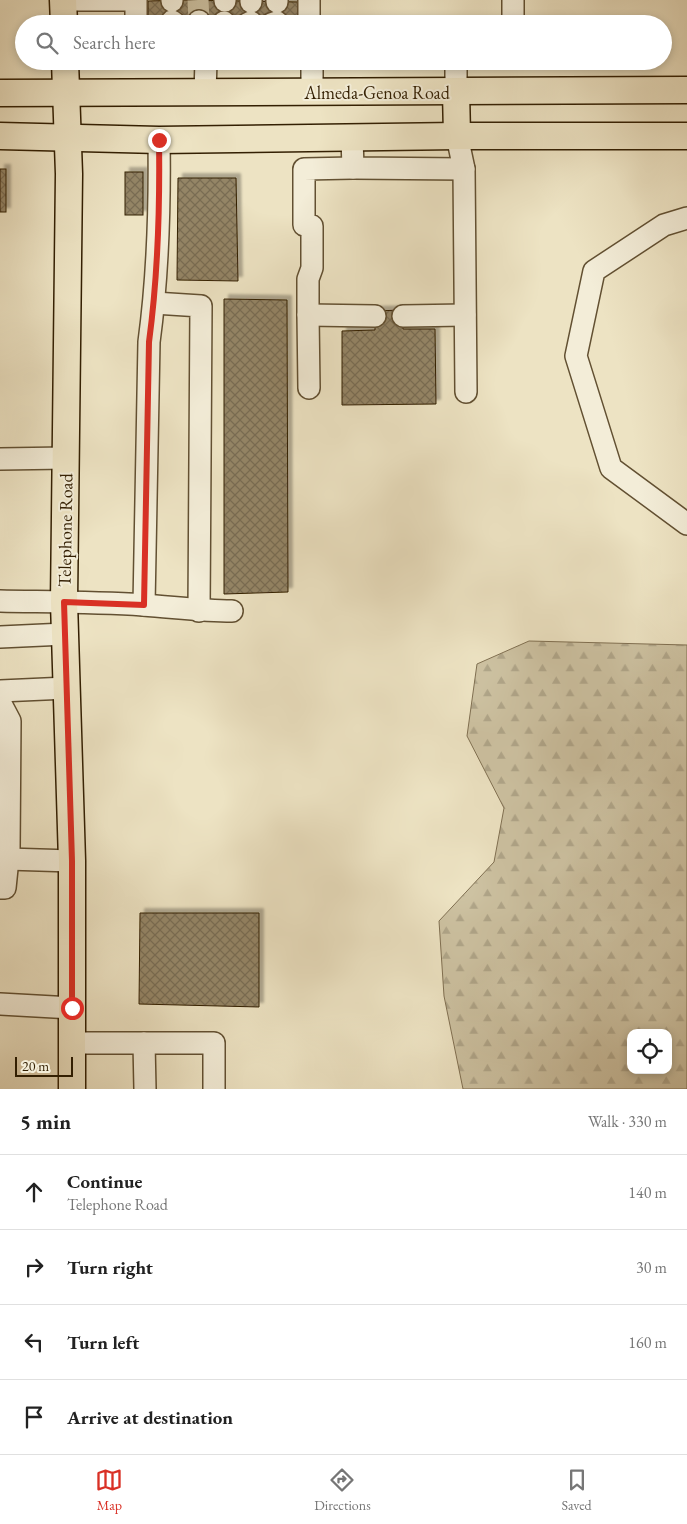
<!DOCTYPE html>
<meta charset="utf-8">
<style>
:root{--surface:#fff;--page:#f6f6f6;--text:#222;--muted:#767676;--line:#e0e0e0;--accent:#d93025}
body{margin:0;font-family:"EB Garamond",serif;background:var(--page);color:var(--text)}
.controls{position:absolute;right:15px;bottom:15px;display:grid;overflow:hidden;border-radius:10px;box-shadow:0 2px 8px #0003}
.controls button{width:45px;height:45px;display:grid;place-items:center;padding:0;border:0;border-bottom:1px solid var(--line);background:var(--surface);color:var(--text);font:25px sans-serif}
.scale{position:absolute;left:15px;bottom:12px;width:58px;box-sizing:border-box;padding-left:5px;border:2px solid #331f02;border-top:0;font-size:14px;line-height:18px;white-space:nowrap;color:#331f02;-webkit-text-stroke:4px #f3edd8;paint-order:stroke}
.stop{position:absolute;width:15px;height:15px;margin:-11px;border:4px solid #d93025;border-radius:50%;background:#fff}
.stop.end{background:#d93025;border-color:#fff;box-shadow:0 1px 5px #0008}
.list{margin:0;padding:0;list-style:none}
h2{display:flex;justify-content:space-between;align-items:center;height:65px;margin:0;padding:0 20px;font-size:21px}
h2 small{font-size:16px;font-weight:400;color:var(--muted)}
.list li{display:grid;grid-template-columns:32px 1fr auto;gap:15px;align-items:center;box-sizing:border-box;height:75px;padding:0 20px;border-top:1px solid var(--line)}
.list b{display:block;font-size:19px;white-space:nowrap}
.list p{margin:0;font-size:16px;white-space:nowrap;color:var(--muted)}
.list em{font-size:16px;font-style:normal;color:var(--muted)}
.icon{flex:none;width:28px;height:28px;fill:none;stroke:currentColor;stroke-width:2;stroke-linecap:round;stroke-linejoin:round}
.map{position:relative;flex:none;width:687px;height:1089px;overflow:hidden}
.search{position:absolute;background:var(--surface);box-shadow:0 2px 8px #0003;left:15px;right:15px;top:15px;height:55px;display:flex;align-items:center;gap:12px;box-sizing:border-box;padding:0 18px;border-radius:28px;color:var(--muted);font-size:19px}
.sheet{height:365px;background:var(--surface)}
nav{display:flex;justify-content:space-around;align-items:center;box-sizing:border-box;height:70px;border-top:1px solid var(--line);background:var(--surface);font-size:14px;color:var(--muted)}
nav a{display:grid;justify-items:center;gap:2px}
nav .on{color:var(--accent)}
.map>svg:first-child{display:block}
</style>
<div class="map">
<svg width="687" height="1089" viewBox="0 0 687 1089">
<defs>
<pattern id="forest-firs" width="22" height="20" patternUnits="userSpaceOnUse" patternTransform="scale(1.25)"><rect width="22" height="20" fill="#cdc2a2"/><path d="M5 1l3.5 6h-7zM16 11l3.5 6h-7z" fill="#b0a68a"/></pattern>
<pattern id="building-cross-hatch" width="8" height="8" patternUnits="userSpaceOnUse" patternTransform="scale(1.25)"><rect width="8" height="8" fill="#948566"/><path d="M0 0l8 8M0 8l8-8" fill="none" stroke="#796c52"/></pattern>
<filter id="shadow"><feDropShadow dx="4.5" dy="-4.5" stdDeviation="1" flood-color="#0004"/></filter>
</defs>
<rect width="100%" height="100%" fill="#ede3c3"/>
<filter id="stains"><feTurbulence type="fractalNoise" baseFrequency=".004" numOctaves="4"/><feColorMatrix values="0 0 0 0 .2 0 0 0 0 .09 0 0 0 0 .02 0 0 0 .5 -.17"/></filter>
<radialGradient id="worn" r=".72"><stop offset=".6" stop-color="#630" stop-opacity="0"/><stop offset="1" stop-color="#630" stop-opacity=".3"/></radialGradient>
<path fill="url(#forest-firs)" stroke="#807052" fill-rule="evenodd" d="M529,641L687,645V1089H463L444,996L439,921L494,862L504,808L467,736L477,664ZM631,1033H668V1070H631Z"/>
<g fill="url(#building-cross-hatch)" stroke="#331f02" filter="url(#shadow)">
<polygon points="187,0 298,2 298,22 148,21 148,1"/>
<rect x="0" y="169" width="6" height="43"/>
<rect x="125" y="172" width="18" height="43"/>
<polygon points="178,178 236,178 238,281 177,280"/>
<polygon points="224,299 287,300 288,592 224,594"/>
<polygon points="402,310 403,329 435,329 436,404 342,405 342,331 375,330 375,311"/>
<polygon points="140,913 259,913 259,1007 139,1004"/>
</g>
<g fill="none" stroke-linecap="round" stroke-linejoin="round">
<polyline stroke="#c8bc9c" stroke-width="21" stroke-dasharray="21 11" stroke-linecap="butt" points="198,0 199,21"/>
<defs>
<g id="minor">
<polyline points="63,0 136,0 136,24"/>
<polyline points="277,0 277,2"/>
<polyline points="309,0 309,24"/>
<polyline points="513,0 513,24"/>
<polyline points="172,1 172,0"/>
<polyline points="225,1 225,0"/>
<polyline points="251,2 251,0"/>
<polyline points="172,21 176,24"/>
<polyline points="199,21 199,24"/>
<polyline points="223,24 224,22"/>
<polyline points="247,24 251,22"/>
<polyline points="271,24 277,22"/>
<polyline points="456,61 456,91"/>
<polyline points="312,92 312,61"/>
<polyline points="205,93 206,61"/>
<polyline points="352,138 353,168 464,169 457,136"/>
<polyline points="464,169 466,392"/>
<polyline points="687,218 664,225 594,271 576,356 611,468 687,524"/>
<polyline points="154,303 201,306 199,611"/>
<polyline points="308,315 375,316"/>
<polyline points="403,316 465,315"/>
<polyline points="309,388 308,315 308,279 312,268 312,226 304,225 304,169 353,168"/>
<polyline points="0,459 66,458"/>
<path d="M0,601C48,602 96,602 143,605C173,607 202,611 232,611"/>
<path d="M144,605L149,342C158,275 160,207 159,140"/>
<polyline points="0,637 65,634"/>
<polyline points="0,691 67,688"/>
<polyline points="0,702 10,721 9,849 5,888 0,888"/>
<polyline points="7,859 72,861"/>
<polyline points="0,1004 72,1008"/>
<polyline points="73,1043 214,1043 214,1089"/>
<polyline points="144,1043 145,1089"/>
</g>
<g id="major">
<polyline points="63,0 64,24"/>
<polyline points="65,61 69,174 64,602 72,861 72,1089"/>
<polyline points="456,91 457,136"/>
<polyline points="0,93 687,90"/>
<polyline points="0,136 159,140 457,136 687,136"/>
</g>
</defs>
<use href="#minor" stroke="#625032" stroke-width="24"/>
<use href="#major" stroke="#331f02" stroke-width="29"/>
<use href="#minor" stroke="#f3edd8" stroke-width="21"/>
<use href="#major" stroke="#ede3c3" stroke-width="26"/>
</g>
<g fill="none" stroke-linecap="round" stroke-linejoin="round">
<path stroke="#d93025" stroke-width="6" d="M72,1008V861L64,602L144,605L149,342C158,275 160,207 159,140"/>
</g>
<g text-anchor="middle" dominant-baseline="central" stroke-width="4" stroke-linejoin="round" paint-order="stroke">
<g font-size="18" fill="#331f02" stroke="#f3edd8">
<text x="377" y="92">Almeda-Genoa Road</text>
<text transform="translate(65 530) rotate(-89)">Telephone Road</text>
</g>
</g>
<rect width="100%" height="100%" filter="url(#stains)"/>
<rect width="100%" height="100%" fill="url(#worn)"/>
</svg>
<div class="controls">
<button><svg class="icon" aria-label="locate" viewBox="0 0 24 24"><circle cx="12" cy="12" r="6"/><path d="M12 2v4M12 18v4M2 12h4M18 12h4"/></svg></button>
</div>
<div class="scale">20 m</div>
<div class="stop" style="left:72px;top:1008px"></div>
<div class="stop end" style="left:159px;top:140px"></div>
<div class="search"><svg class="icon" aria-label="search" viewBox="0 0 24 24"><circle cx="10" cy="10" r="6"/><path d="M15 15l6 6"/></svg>Search here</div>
</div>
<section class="sheet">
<h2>5 min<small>Walk · 330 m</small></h2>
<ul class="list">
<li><svg class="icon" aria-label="ahead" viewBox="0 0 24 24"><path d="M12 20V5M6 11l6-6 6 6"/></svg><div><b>Continue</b><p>Telephone Road</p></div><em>140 m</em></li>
<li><svg class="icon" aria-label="right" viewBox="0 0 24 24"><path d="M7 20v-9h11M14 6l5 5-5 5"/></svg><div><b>Turn right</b></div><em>30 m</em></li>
<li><svg class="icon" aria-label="left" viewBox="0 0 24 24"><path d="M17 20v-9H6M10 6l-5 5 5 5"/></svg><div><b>Turn left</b></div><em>160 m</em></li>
<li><svg class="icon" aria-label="arrive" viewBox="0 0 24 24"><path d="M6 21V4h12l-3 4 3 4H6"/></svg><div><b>Arrive at destination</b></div></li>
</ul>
</section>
<nav>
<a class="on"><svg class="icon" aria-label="map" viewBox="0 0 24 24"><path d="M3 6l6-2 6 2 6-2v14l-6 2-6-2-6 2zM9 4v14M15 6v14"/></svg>Map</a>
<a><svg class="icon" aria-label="directions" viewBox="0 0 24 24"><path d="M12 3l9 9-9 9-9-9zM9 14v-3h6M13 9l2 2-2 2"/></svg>Directions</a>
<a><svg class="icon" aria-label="saved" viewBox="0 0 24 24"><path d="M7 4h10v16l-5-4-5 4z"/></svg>Saved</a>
</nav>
